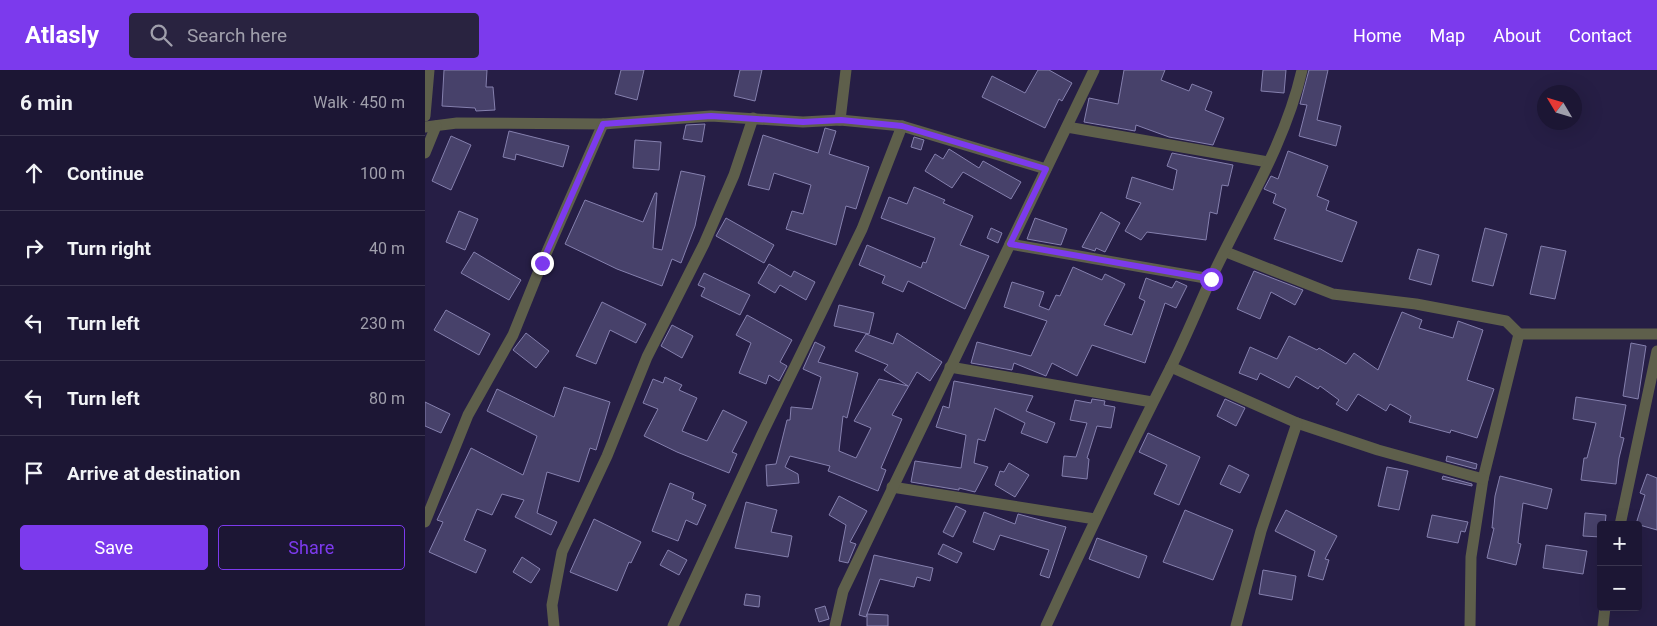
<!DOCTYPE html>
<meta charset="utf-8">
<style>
:root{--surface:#1c1634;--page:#292340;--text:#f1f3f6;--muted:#a09fac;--line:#3a354f;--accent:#7c3aed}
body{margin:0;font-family:Roboto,sans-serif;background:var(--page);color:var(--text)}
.controls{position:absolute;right:15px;bottom:15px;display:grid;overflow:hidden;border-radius:5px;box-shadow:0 5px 20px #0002}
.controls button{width:45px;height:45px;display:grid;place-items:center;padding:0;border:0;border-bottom:1px solid var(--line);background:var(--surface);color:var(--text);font:25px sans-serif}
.compass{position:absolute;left:1112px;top:15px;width:45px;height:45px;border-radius:50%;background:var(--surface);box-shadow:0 5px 20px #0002;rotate:308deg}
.stop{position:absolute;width:15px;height:15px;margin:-11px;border:4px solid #7c3aed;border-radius:50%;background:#fff}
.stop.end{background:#7c3aed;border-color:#fff;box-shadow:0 1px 5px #0008}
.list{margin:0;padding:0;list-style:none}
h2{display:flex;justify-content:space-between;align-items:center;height:65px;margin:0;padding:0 20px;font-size:21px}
h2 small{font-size:16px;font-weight:400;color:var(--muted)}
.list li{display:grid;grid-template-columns:32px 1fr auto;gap:15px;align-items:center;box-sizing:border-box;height:75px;padding:0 20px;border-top:1px solid var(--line)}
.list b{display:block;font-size:19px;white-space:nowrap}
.list em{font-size:16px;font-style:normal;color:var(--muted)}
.actions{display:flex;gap:10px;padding:15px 20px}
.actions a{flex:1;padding:11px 0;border:1px solid var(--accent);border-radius:5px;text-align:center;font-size:18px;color:var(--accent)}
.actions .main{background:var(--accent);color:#fff}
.icon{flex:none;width:28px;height:28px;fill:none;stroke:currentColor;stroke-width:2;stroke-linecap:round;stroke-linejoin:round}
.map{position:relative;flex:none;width:1232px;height:556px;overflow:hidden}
header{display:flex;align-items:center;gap:30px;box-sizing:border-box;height:70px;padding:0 25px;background:var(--accent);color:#fff}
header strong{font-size:24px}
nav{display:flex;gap:28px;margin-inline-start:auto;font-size:18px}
.search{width:350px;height:45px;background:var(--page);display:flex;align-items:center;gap:12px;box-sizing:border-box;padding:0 18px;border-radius:5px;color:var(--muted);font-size:19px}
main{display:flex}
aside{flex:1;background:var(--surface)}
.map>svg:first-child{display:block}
</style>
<header>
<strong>Atlasly</strong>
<div class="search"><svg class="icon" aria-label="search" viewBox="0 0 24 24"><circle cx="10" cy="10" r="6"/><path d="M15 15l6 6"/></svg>Search here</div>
<nav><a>Home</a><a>Map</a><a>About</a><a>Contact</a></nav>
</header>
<main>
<aside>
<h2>6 min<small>Walk · 450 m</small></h2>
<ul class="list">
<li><svg class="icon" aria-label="ahead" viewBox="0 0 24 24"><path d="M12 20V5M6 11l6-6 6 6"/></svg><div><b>Continue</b></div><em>100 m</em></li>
<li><svg class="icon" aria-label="right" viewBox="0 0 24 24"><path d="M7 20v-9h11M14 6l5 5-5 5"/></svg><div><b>Turn right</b></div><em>40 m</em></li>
<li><svg class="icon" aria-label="left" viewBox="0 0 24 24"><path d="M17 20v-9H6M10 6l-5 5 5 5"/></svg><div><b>Turn left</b></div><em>230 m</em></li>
<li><svg class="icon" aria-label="left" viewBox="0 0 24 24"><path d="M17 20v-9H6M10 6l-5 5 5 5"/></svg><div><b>Turn left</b></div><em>80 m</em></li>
<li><svg class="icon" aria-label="arrive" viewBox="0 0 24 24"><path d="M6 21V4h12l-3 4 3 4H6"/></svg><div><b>Arrive at destination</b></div></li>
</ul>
<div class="actions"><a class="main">Save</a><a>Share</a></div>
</aside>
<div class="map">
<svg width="1232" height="556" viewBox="0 0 1232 556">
<rect width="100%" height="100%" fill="#261e45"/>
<g fill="#47416a" stroke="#8580ae">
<polygon points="19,0 62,0 61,17 68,17 70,40 51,41 50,38 17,36"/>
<polygon points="196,0 219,0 212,30 190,24"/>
<polygon points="315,0 337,0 330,31 309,26"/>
<polygon points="613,0 624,0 647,13 637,31 634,29 620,58 557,27 567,6 600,23"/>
<polygon points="699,0 740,0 736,10 764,21 767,14 787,22 780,40 799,48 788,75 744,67 711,55 710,61 659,52 664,28 693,34"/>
<polygon points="838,0 861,0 859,23 836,21"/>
<polygon points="884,0 903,0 892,50 916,56 911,76 874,66 882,35 875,34"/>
<polygon points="280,54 277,72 258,69 261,55"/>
<polygon points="400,58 411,61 404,84 444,97 431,139 421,136 411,175 361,159 367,141 378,144 386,115 349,103 344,120 323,115 338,65 393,83"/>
<polygon points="84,61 144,76 138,97 91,84 90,90 78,87"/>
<polygon points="26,66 46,75 26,120 7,111"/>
<polygon points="489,67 499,70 496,80 486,77"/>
<polygon points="210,70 236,72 234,100 208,98"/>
<polygon points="524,79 554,98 558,91 596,112 586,129 538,102 527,118 500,101 510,84 518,89"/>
<polygon points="863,81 903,96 892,126 904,131 901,140 932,152 917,192 849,169 861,139 848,133 851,124 839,119 846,106 853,109"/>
<polygon points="747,83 808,95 803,116 797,115 792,144 785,142 781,170 722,162 716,170 700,161 716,133 701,128 707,107 748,120 752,100 742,96"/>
<polygon points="256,101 280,106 270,156 256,193 247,189 237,216 192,199 140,174 160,130 218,152 230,123 232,123 228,178 237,180"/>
<polygon points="489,117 520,130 518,133 548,146 535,175 564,186 540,239 483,211 478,222 457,213 460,206 434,195 442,175 496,198 498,192 501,193 510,168 456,148 464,127 482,134"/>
<polygon points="34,141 53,149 40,180 21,172"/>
<polygon points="676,142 695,153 680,182 671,178 670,181 657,177"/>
<polygon points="301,148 349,175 339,193 291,166"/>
<polygon points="610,148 642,159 636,175 602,169"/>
<polygon points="566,158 577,163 573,173 562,168"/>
<polygon points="1060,158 1082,164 1068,216 1047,211"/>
<polygon points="1116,176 1141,181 1130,229 1105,224"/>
<polygon points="993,179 1014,185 1006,215 984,209"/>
<polygon points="49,182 96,210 84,230 36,203"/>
<polygon points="344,194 366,207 369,201 390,212 381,230 355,215 350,223 333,213"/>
<polygon points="648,197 677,210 680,204 700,214 679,255 707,265 720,231 714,228 721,208 747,218 751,211 762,216 751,238 740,233 720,293 667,275 652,306 627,293 621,306 589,293 587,300 546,293 552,272 606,286 622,251 579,237 587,212 619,222 614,236 624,240 631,225 635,226"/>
<polygon points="829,201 878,220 870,235 846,222 835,249 812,239"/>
<polygon points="279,203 325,225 315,245 276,226 280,218 273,215"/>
<polygon points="177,232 221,254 211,273 185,260 171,294 151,286"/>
<polygon points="414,235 449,243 444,264 409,256"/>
<polygon points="21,240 65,264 54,285 9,260"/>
<polygon points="977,242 997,250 994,258 1028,268 1033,251 1058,260 1042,310 1069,319 1052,368 1026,360 1025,363 984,352 986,346 965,334 961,341 933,324 922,341 911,334 914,330 895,316 893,319 871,306 864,318 835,303 832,310 814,303 825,277 852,289 864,266 892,280 894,278 921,294 929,283 953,300"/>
<polygon points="322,245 367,270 355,292 362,296 354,311 344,305 341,314 314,303 326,273 311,265"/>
<polygon points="247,255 268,266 257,288 236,276"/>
<polygon points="101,263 124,281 111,298 88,280"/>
<polygon points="472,263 517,292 505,311 492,302 467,345 477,349 456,398 461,400 453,421 403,401 405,396 365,386 360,397 373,404 374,413 342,416 341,395 351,394 362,350 365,350 366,337 387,339 396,307 378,299 390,272 400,277 393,292 433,303 422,348 418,346 414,381 431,388 446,358 429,351 454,309 483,316 459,300 463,295 430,281 441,264 468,274"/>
<polygon points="1206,273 1221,276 1213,329 1198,326"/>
<polygon points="240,307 257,315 254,320 272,328 257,361 282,371 298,340 322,352 307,382 312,384 304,403 252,382 219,366 233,339 218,333 228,309 238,313"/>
<polygon points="529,311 608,326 601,341 630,353 622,373 596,363 600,353 570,338 560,371 553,369 549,393 563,397 550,422 534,418 534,420 486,412 490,391 536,398 541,365 511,357 518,336 524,338"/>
<polygon points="139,317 185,332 171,380 165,378 154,412 122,402 112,443 132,452 126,465 90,447 99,430 77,424 67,445 52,439 39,470 61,480 51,503 4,482 18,452 12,450 46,378 98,405 112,366 62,341 72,319 129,347"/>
<polygon points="1151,327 1201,335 1195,367 1199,368 1194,388 1191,414 1156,410 1159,388 1162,388 1171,353 1148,349"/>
<polygon points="667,329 680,331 679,335 690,337 686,358 672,356 662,388 664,389 662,409 637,406 639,386 651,387 662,353 645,350 650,330 666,333"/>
<polygon points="800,329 820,338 811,356 792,346"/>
<polygon points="0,332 25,344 16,363 0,356"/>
<polygon points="723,363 775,387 754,435 729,424 742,395 714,382"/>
<polygon points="1022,386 1052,394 1051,399 1021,391"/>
<polygon points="584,393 604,405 590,427 570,415 575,401 579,402"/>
<polygon points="804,395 824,405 815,423 795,414"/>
<polygon points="962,397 983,401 974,440 953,436"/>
<polygon points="1222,404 1232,408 1232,460 1211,454 1220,425 1215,423"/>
<polygon points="1018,406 1047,414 1047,416 1017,409"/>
<polygon points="1075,406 1127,419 1122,439 1098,433 1093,473 1096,474 1091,495 1062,488 1069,458 1067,458 1070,426"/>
<polygon points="245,413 269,423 267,429 281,435 272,455 261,450 253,471 227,461"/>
<polygon points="414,426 442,441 425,472 431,474 423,493 414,491 421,455 404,445"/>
<polygon points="321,432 352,440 346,462 367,466 363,487 310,478"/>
<polygon points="531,436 541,441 528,467 518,462"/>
<polygon points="760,440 808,460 788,510 738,492"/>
<polygon points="861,440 912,466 900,489 904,490 898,510 883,506 890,481 850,461"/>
<polygon points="559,442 590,454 593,444 641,457 624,508 615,505 624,480 575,465 569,480 548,472"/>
<polygon points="1160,443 1181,445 1180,455 1176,455 1176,467 1158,466"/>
<polygon points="1007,445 1043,452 1040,462 1036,461 1033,473 1002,467"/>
<polygon points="169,449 216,472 206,493 204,492 192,521 145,502"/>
<polygon points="672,468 722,486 714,508 664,489"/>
<polygon points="518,474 537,483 532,493 513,484"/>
<polygon points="1121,475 1162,481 1158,504 1118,498"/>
<polygon points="243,480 262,490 254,505 235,495"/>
<polygon points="449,485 508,498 505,511 492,507 489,517 455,509 441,547 434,545"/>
<polygon points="97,487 115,499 106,513 88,502"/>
<polygon points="838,500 871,506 867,530 834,524"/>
<polygon points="321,524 335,526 334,537 319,535"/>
<polygon points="400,536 404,549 394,552 390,539"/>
<polygon points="442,544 463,545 463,556 442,556"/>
</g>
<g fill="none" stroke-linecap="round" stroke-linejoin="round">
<g stroke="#5e5f4b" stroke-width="11">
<polyline points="0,46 4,0"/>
<polyline points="415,50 421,0"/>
<polyline points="0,57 32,53 178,54 286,46 378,52 415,50 477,56"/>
<polyline points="642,57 843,92"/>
<polyline points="0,83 11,56"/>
<polyline points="585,174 786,209"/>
<polyline points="801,182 908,224 991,234 1081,251 1094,264 1058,409 1046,487 1045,556"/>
<polyline points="1094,264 1232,264"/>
<polyline points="525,297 727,332"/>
<polyline points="746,297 872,353 953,380 1058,409"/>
<polyline points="467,417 670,449"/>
<polyline points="0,452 43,345 88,265 117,193 178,54"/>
<polyline points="1195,455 1232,281"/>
<polyline points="129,556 127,535 137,482 182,386 222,287 279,174 309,105 328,48"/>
<polyline points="248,556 337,364 437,159 477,56 621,99"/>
<polyline points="410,556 418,521 669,0"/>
<path d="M621,556C661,469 702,383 746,297C760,269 772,240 785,211C817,142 860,75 877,0"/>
<polyline points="811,556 836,461 872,353"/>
<polyline points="1178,556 1180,537"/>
</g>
</g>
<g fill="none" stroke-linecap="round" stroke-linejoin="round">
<polyline stroke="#7c3aed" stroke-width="6" points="117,193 178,54 286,46 378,52 416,50 477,56 621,99 585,174 786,209"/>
</g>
</svg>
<div class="controls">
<button>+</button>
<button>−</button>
</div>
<svg class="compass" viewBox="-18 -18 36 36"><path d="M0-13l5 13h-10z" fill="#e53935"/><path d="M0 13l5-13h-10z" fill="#a09fac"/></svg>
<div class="stop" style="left:786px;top:209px"></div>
<div class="stop end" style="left:117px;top:193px"></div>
</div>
</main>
